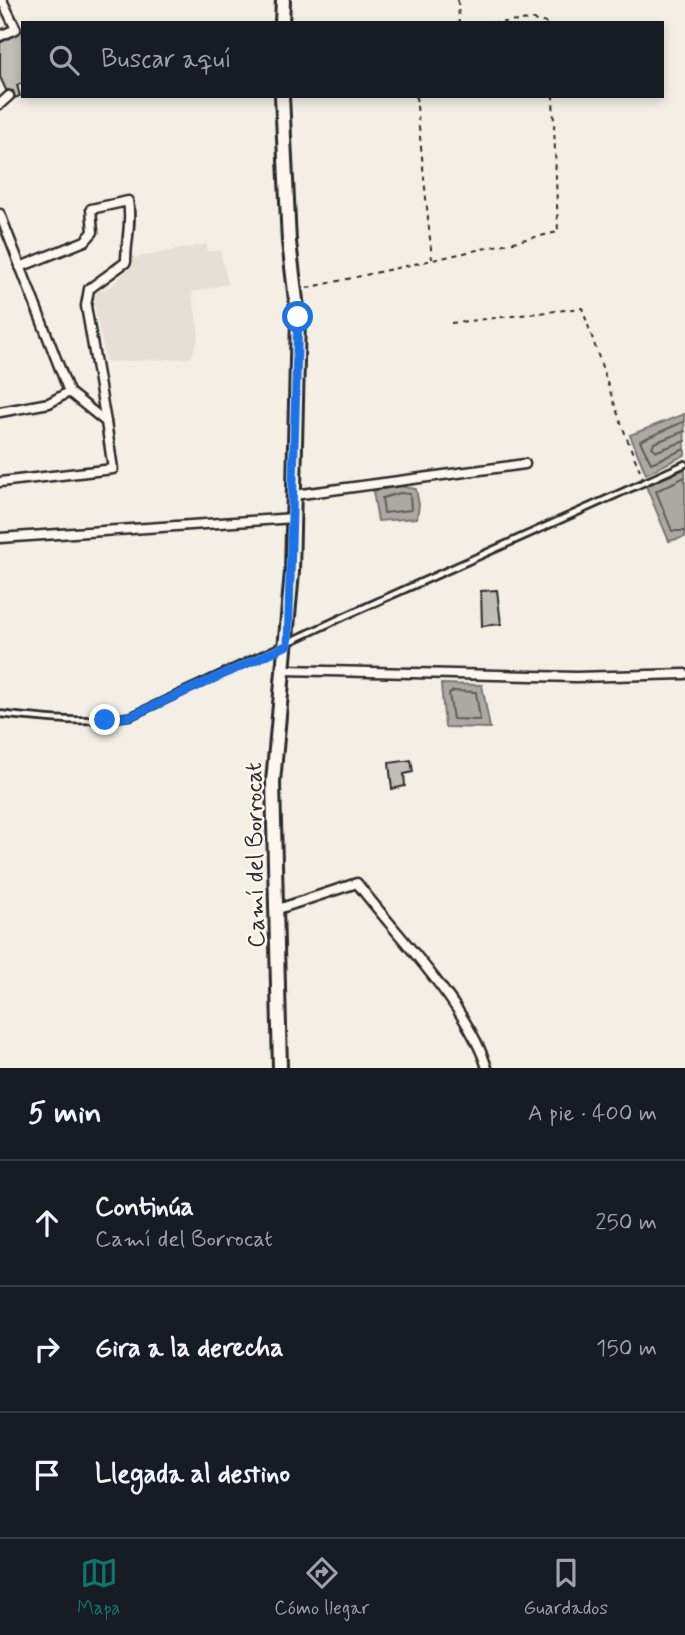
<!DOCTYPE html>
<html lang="es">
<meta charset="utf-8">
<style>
:root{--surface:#171b24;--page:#242831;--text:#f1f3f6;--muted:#9ea1a6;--line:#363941;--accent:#0f766e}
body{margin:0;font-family:Mynerve,sans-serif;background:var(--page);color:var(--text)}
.stop{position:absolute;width:21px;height:21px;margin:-16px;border:5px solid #1a73e8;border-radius:50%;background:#fff}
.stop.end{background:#1a73e8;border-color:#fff;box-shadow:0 2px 7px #0008}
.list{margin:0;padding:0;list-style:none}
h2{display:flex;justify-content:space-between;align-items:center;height:91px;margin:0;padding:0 28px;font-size:30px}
h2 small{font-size:23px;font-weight:400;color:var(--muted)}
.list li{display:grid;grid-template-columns:46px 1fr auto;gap:21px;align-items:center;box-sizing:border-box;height:126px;padding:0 28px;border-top:2px solid var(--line)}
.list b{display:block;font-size:26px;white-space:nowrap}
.list p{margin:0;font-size:23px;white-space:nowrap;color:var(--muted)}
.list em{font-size:23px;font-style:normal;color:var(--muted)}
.icon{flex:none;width:38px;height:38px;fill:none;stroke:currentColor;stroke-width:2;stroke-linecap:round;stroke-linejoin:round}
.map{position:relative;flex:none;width:685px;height:1068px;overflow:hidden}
.search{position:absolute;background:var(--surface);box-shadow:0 4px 10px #0003;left:21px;right:21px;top:21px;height:77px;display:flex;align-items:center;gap:18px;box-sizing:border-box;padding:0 24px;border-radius:0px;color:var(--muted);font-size:26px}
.sheet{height:469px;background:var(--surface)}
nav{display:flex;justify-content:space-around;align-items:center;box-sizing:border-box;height:98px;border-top:2px solid var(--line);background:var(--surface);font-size:19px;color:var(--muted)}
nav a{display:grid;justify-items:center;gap:4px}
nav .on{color:var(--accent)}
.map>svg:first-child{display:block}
</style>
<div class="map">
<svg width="685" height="1068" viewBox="0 0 685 1068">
<rect width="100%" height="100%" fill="#f3efe4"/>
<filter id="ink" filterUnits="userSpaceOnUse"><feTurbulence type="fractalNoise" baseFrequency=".0143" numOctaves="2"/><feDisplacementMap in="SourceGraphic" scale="14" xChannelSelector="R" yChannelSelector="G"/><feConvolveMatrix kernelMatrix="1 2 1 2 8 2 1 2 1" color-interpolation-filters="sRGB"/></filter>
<g filter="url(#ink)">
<polygon fill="#e4e0d6" points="207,244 207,252 220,250 228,284 192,292 199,335 191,358 106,362 94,304 96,293 112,285 130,268 133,258"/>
<g fill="#aca9a2" stroke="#787772" stroke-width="2">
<polygon points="684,414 685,455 646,474 630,435"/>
<polygon points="685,469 685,537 669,541 646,486"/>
<polygon points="399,486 416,489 419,505 417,518 378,521 373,491"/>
<polygon points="441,684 482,685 490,728 445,727"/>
</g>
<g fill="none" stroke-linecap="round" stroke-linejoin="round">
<g stroke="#5f5d5b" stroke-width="2">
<polyline points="685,421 640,441 651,463 685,449"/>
<polyline points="685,431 654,443 652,447 657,451 685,441"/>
<polyline points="685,477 656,491 672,531 685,531"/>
<polygon points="400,493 410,494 411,510 384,513 382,498"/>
<polygon points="453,691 476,692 480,720 453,719 449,694"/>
</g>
</g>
<g fill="#c0beb6" stroke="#2b2b2b" stroke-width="2">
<polygon points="23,30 23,83 17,85 20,96 15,98 13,91 6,90 0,77 0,43"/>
<polygon points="497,590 501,624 482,626 481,591"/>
<polygon points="411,760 413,772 404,774 405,786 392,789 389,763"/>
</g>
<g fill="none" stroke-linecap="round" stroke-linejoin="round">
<defs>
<path id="lane" d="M0,714C45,719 87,724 131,716L343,617L685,464"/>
<g id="street">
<polyline points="0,36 16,29 2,0"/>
<polyline points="0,104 9,96"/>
<polyline points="0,214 69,392 49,403 0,412"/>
<path d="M20,267L85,241L93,232L91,209L128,201C132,223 126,240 126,262L89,289L86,306L106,422"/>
<polyline points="0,482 113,469 106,422 69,392"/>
<polyline points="294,495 525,464"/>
<polyline points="0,538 294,518"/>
<polyline points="285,670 576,677 685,674"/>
<path d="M278,909L357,883C397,936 468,1006 487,1068"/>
</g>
<g id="secondary">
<polyline points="282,23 283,0"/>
<polyline points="280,1068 273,782 292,572 298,317 289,242 282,96"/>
</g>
</defs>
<use href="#lane" stroke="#2b2b2b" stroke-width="10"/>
<use href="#street" stroke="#2b2b2b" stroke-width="13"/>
<use href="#secondary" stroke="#2b2b2b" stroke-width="18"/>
<g stroke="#2b2b2b" stroke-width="2" stroke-dasharray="5 5" stroke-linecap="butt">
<polyline points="458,0 459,23"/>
<polyline points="492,23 533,20 547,23"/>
<polyline points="416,96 432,259"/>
<polyline points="307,288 558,232 553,96"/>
<path d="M451,323L582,308C602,364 618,422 643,477"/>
</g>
<use href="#lane" stroke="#fbf7ec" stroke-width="4.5"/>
<use href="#street" stroke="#fbf7ec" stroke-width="8"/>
<use href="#secondary" stroke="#fbf7ec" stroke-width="12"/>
</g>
</g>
<g fill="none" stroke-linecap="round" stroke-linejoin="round" filter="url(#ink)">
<polyline stroke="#1a73e8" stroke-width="9" points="105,720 131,716 288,645 298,317"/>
</g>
<g text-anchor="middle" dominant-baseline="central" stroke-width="5" stroke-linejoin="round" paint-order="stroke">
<g font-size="24" fill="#2b2b2b" stroke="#fbf7ec">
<text transform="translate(256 855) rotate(-91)">Camí del Borrocat</text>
</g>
</g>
</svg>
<div class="stop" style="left:298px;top:317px"></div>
<div class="stop end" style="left:105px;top:720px"></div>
<div class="search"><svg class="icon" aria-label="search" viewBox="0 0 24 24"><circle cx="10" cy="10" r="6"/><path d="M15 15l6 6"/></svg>Buscar aquí</div>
</div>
<section class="sheet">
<h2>5 min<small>A pie · 400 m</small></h2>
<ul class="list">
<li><svg class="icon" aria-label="ahead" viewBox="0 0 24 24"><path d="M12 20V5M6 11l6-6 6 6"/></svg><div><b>Continúa</b><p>Camí del Borrocat</p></div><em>250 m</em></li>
<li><svg class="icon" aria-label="right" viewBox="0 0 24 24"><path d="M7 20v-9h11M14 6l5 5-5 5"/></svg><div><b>Gira a la derecha</b></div><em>150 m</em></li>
<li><svg class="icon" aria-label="arrive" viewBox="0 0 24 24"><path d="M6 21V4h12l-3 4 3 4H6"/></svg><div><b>Llegada al destino</b></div></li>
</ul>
</section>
<nav>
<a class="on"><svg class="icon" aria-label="map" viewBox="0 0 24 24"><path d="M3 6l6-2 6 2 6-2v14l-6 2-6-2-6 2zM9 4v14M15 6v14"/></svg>Mapa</a>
<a><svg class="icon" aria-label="directions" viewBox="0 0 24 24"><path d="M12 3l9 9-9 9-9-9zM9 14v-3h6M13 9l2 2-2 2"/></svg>Cómo llegar</a>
<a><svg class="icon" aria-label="saved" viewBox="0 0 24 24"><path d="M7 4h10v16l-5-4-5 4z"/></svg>Guardados</a>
</nav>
